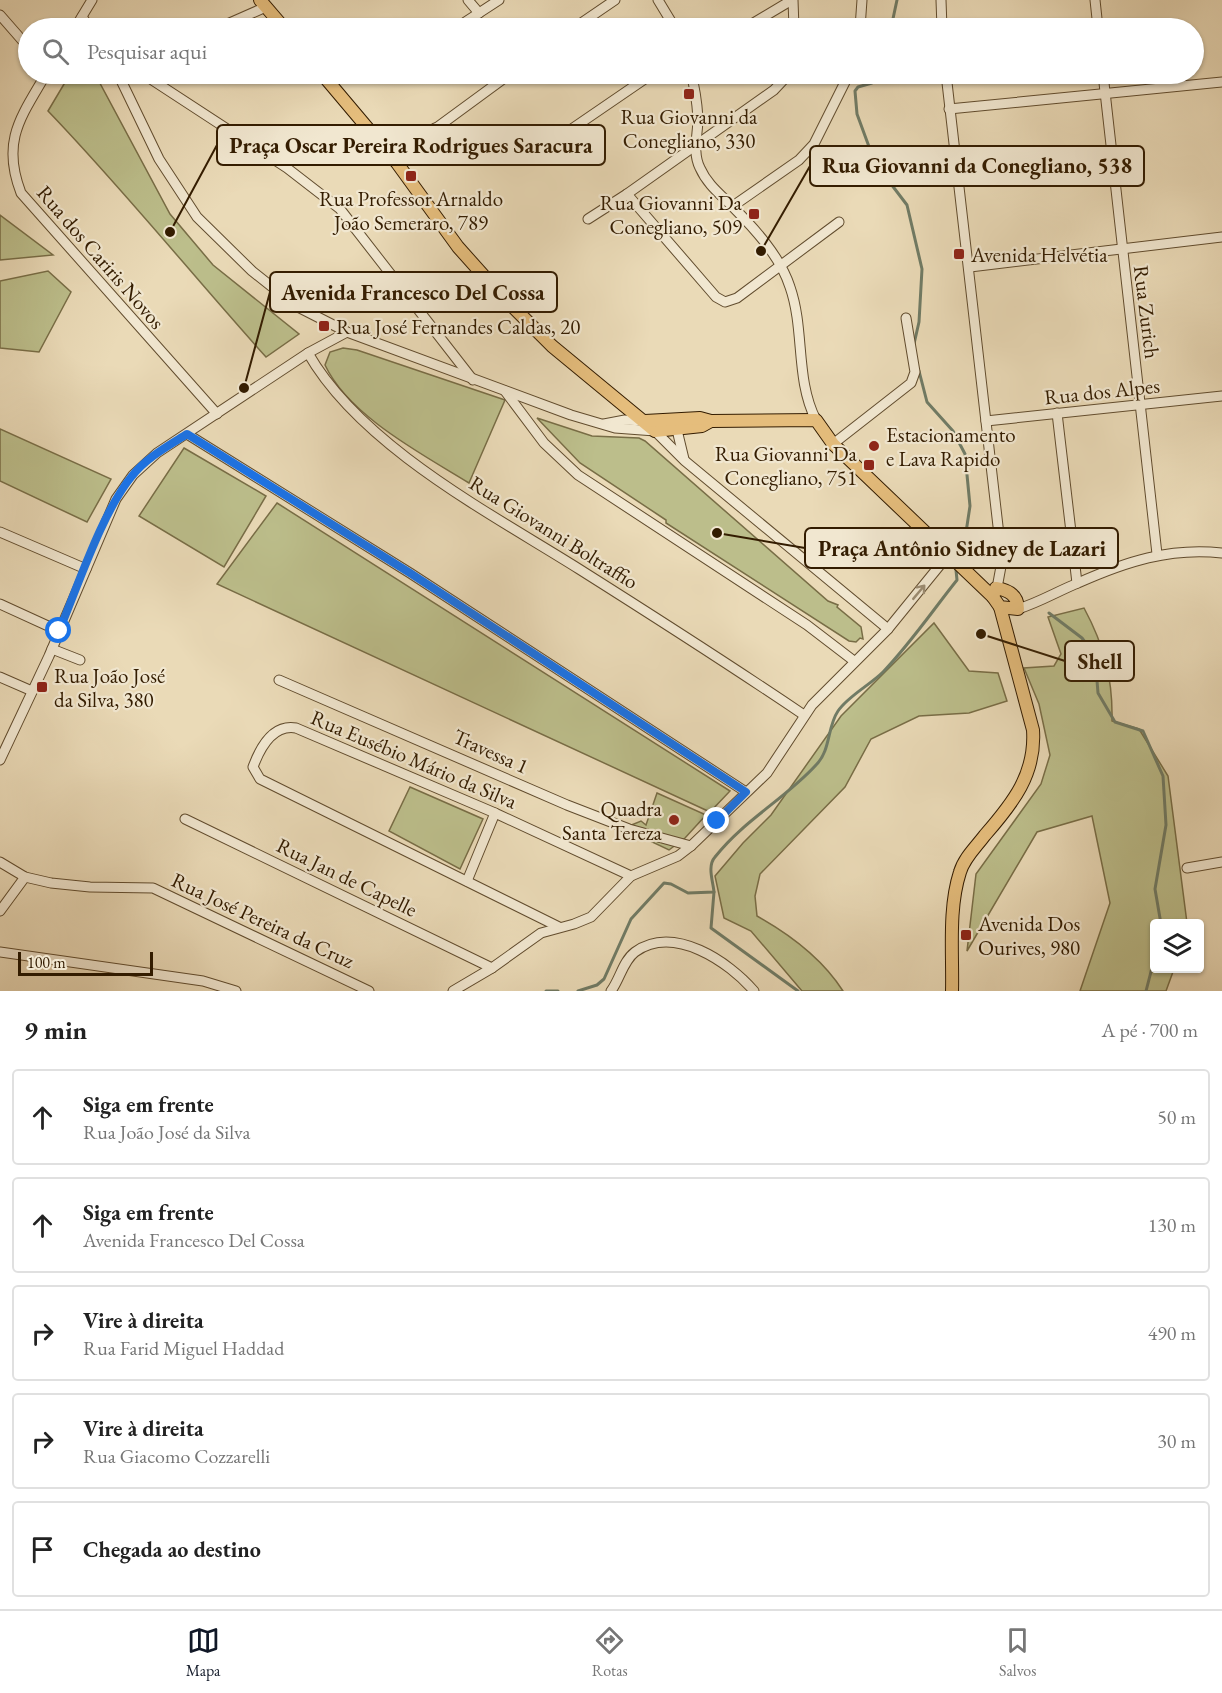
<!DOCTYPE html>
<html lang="pt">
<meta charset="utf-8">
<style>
:root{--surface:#fff;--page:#f2f2f2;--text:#222;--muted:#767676;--line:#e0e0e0;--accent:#111827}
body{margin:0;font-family:"EB Garamond",serif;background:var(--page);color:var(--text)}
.controls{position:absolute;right:18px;bottom:18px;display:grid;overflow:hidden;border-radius:6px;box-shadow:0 2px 4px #0004}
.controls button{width:54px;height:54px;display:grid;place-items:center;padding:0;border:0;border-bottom:2px solid var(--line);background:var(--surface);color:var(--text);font:30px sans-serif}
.scale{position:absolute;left:18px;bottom:15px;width:135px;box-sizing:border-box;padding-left:6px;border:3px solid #331c00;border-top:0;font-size:16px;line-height:21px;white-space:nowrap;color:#331c00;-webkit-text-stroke:4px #f1e7d0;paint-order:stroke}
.stop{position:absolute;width:18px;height:18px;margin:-14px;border:4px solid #1a73e8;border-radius:50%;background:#fff}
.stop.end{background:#1a73e8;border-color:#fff;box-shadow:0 2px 6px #0008}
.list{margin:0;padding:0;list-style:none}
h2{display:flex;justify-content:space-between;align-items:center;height:78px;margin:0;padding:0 24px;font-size:26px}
h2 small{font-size:20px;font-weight:400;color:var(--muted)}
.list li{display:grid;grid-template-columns:39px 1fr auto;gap:18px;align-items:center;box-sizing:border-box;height:96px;margin:0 12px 12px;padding:0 12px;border:2px solid var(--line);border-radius:6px}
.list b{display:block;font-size:22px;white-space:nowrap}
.list p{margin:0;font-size:20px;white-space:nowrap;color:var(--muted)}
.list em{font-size:20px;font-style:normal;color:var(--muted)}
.icon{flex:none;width:33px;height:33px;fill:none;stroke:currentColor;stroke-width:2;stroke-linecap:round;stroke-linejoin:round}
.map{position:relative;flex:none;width:1222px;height:991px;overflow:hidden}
.search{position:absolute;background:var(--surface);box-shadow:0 2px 4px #0004;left:18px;right:18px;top:18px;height:66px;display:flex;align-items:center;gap:15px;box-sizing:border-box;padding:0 21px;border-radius:33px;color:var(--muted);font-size:22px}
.sheet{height:618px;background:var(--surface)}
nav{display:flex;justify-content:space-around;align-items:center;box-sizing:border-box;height:84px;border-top:2px solid var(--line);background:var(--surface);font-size:16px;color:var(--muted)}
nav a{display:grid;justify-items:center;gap:3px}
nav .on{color:var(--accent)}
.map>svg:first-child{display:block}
</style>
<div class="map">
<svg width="1222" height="991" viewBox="0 0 1222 991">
<rect width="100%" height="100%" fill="#eadab7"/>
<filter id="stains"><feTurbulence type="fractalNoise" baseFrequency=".00333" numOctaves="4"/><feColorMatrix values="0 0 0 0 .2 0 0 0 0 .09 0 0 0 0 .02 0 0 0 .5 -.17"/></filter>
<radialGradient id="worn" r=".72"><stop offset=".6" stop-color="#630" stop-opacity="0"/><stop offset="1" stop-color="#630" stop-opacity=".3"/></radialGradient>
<g fill="#bcbe8b" stroke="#786d46" stroke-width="1.5">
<path d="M70,74H95L170,214L213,265L299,334L266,357C193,276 124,190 48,111Z"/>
<polygon points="0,215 53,255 0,260"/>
<polygon points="48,271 71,292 39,352 0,348 0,281"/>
<path d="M343,348L357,350L505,400L469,483C422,454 349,416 325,365L330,352Z"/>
<polygon points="537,418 592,436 639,438 645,441 828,601 838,605 837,607 861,627 863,639 860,638 856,642 849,641 666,523 666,520 580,463"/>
<polygon points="0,429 111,479 87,522 0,481"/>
<polygon points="184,448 266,496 224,567 139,516"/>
<polygon points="277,503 730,791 710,812 217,584"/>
<path d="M1084,608C1104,645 1113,679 1112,721L1139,729L1168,776L1187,923L1154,924V969H1174L1166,991H1080L1110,903L1092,816L1037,832L967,951L976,874L1041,784L1050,755L1039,704L1024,668L1054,666L1061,654L1048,617Z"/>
<path d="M934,623L969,671L998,673L1007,701L969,713L919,716L871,739L845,787L760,874L755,896L757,916C791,935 822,958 843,991H802L751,931L724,918L715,876L743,843L771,815L841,716Z"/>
<polygon points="410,787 483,819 460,869 389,831"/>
<polygon points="657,793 706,815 685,838 669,850 631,832 629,826 641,821 646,825"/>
</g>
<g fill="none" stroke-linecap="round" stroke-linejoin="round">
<g stroke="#707b65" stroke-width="3">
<polyline points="891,28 897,0"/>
<polyline points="876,74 872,83 858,87 855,91 857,114 875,163 907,205 922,269 919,322 914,344"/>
<polyline points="919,371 927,402 953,431 965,454 970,506 963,552"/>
<polyline points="1049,613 1082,638 1095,656 1098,693 1115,722 1143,731 1163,776 1166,825 1155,889 1161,924"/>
<polyline points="714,892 711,928 798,991"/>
<polyline points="546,991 558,991"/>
<path d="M578,991L597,985L604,979L631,919L664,883L671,884L688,893L714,892C713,881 707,866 715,857C744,820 785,799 816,765C831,750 827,727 838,711C848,696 870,685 883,672C910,644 933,610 957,580L956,570"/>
<polyline points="1146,991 1154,960"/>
</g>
<defs>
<g id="minor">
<polyline points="468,0 479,13"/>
<polyline points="658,0 675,28"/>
<polyline points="793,0 794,28"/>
<polyline points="941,0 942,28"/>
<polyline points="1095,0 1098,28"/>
<polyline points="0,15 28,47"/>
<polyline points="82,17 90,28"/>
<polyline points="75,28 92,0"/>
<polyline points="218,28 266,7"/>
<polyline points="456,28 499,0"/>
<polyline points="574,28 615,0"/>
<polyline points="745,28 792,0"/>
<polyline points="860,28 862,0"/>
<path d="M46,74C21,117 1,141 21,193L217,414"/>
<polyline points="118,74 159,159 197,217 252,271 296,306 347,332 571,415 615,428 655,431 685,461 888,629"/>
<polyline points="143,74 287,168 340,209 473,380"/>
<path d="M691,74C695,88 697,103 698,118C698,135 692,152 700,168C707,184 720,194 732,206C754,228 780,256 790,287C805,330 795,379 816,420"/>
<polyline points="946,74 1002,561 997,588"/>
<polyline points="1103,74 1157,554"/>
<polyline points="949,109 1222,82"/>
<polyline points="435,128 446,143"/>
<polyline points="541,150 652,74"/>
<polyline points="394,159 510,74"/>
<polyline points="627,194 716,297 725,302 737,298 839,222"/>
<polyline points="733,206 799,160 814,144 849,74"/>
<polyline points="588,219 627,194 774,90 789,74"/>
<polyline points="970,267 1222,237"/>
<path d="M308,353C361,446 490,513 579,569C655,617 730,665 804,715"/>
<polyline points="505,391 544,443 578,475 807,625 854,661"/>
<polyline points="1057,413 1077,583"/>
<polyline points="986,421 1222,396"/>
<polyline points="604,424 625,420 644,421"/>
<polyline points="672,424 677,430 684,459"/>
<polyline points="187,434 410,573 746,792"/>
<polyline points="833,444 911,383 915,372 906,318"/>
<polyline points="0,532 86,569"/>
<polyline points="0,604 59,631"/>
<path d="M1018,609C1040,602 1058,591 1078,583C1125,562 1170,547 1222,553"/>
<polyline points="52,649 80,660"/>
<polyline points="0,677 32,691"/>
<polyline points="279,680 567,805 629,829 691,846"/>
<polyline points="0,760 49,656 116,499 133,475 157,453 308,353 347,332"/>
<polyline points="185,819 492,968"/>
<polyline points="0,862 25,877 51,883 90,887 153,888 369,991"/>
<polyline points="1187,868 1222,862"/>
<polyline points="467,881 495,813"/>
<polyline points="0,911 25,877"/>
<path d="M559,927L260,779L253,767C260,748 273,724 296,728L495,813L631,876"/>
<polyline points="0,952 203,981 236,991"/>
<polyline points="453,991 492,968 541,933 574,924 591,917 631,876 678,856 691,846 767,773 812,705 888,629 949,554"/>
<path d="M611,991C620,979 623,961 635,952C674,924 729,962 754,991"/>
</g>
<g id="major">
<polyline points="260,0 284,28"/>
<polyline points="322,74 397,163 458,247 500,294 552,346 655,431 702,426 711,421"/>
<polyline points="645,421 700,418 711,421 816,420 833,444 993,597"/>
<path d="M996,588C1008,590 1018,595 1018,609L1000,607L993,597Z"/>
<path d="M952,991C953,953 948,909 960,872C964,858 976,847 985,835C1013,803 1036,774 1033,730L1000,607"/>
</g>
</defs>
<use href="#minor" stroke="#614c2e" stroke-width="11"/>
<use href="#major" stroke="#331c00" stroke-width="14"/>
<use href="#minor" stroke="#f1e7d0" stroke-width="9"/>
<use href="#major" stroke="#e5bd7c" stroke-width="12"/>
</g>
<defs><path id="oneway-shaft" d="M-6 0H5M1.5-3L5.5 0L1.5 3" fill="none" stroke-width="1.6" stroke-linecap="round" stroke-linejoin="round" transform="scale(1.5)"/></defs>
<use stroke="#9c8c72" href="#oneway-shaft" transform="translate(919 592) rotate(-50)"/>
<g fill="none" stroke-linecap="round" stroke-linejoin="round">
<path stroke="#1a73e8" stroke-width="8" d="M59,631C78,586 102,512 132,476C146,458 168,446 187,434L410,573L746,792L717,821"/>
</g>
<g fill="#8f2418" stroke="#f1e7d0" stroke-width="2">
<rect x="683" y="88" width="12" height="12" rx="3"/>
<rect x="405" y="170" width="12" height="12" rx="3"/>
<rect x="748" y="208" width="12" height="12" rx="3"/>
<rect x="953" y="248" width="12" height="12" rx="3"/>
<rect x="318" y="320" width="12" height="12" rx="3"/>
<circle cx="874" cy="446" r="6"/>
<rect x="863" y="459" width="12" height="12" rx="3"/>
<rect x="36" y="681" width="12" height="12" rx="3"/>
<circle cx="674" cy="820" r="6"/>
<rect x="960" y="929" width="12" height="12" rx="3"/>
</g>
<g text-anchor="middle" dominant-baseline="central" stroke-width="4.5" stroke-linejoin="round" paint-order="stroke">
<g font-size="21" fill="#331c00" stroke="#f1e7d0" text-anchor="start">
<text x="689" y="116" text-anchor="middle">Rua Giovanni da<tspan x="689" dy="24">Conegliano, 330</tspan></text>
<text x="411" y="198" text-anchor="middle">Rua Professor Arnaldo<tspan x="411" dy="24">João Semeraro, 789</tspan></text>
<text x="742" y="202" text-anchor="end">Rua Giovanni Da<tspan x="742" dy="24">Conegliano, 509</tspan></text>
<text x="971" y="254">Avenida Helvétia</text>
<text x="336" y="326">Rua José Fernandes Caldas, 20</text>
<text x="886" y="434">Estacionamento<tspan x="886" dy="24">e Lava Rapido</tspan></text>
<text x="857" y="453" text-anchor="end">Rua Giovanni Da<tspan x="857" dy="24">Conegliano, 751</tspan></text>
<text x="54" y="675">Rua João José<tspan x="54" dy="24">da Silva, 380</tspan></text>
<text x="662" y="808" text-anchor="end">Quadra<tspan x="662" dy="24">Santa Tereza</tspan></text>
<text x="978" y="923">Avenida Dos<tspan x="978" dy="24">Ourives, 980</tspan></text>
</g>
<g font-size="21" fill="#331c00" stroke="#f1e7d0">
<text transform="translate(101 257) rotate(49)">Rua dos Cariris Novos</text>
<text transform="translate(1147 312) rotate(83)">Rua Zurich</text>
<text transform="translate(1102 391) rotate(-6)">Rua dos Alpes</text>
<text transform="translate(554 532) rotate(32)">Rua Giovanni Boltraffio</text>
<text transform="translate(491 751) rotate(24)">Travessa 1</text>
<text transform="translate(414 759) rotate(23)">Rua Eusébio Mário da Silva</text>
<text transform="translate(347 877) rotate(26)">Rua Jan de Capelle</text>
<text transform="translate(263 920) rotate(25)">Rua José Pereira da Cruz</text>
</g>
</g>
<path fill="none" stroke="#331c00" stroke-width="2" d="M170 232L217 145M761 251L810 166M244 388L270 292M717 533L805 548M981 634L1065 661"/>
<g fill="#331c00" stroke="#f1e7d0" stroke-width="2">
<circle cx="170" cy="232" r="6"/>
<circle cx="761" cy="251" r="6"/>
<circle cx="244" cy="388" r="6"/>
<circle cx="717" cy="533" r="6"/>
<circle cx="981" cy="634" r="6"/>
</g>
<g fill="#f1e7d0" stroke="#331c00" stroke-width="2">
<rect x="217" y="125" width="388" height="40" rx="6"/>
<rect x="810" y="146" width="334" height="40" rx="6"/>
<rect x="270" y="272" width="287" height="40" rx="6"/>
<rect x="805" y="528" width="313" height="40" rx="6"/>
<rect x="1065" y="641" width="69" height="40" rx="6"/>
</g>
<g font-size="22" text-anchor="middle" font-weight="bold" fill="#331c00">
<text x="411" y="153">Praça Oscar Pereira Rodrigues Saracura</text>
<text x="977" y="173">Rua Giovanni da Conegliano, 538</text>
<text x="413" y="300">Avenida Francesco Del Cossa</text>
<text x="962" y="556">Praça Antônio Sidney de Lazari</text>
<text x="1100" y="669">Shell</text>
</g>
<rect width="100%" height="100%" filter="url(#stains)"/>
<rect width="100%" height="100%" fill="url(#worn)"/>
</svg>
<div class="controls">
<button><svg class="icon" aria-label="layers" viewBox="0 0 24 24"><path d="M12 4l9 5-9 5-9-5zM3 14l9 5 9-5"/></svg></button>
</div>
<div class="scale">100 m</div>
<div class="stop" style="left:59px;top:631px"></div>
<div class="stop end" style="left:717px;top:821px"></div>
<div class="search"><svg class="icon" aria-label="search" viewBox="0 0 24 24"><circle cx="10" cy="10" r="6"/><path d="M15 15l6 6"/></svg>Pesquisar aqui</div>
</div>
<section class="sheet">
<h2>9 min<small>A pé · 700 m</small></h2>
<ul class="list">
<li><svg class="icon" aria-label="ahead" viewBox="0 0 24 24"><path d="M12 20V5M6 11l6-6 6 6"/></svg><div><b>Siga em frente</b><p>Rua João José da Silva</p></div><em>50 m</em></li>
<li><svg class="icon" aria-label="ahead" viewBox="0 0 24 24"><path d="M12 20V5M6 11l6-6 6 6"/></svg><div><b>Siga em frente</b><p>Avenida Francesco Del Cossa</p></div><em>130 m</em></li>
<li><svg class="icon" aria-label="right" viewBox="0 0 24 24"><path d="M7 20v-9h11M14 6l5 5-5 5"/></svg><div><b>Vire à direita</b><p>Rua Farid Miguel Haddad</p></div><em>490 m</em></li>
<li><svg class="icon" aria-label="right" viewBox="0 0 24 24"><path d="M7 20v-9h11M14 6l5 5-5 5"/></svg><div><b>Vire à direita</b><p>Rua Giacomo Cozzarelli</p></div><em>30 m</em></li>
<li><svg class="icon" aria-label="arrive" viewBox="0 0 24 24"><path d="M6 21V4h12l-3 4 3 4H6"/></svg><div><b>Chegada ao destino</b></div></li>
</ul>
</section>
<nav>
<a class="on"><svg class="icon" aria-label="map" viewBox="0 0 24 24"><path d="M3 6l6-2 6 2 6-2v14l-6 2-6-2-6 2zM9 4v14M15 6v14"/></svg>Mapa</a>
<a><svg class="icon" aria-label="directions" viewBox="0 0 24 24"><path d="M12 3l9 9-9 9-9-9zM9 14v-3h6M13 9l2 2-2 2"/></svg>Rotas</a>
<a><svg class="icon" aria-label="saved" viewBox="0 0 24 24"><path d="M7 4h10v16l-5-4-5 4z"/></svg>Salvos</a>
</nav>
